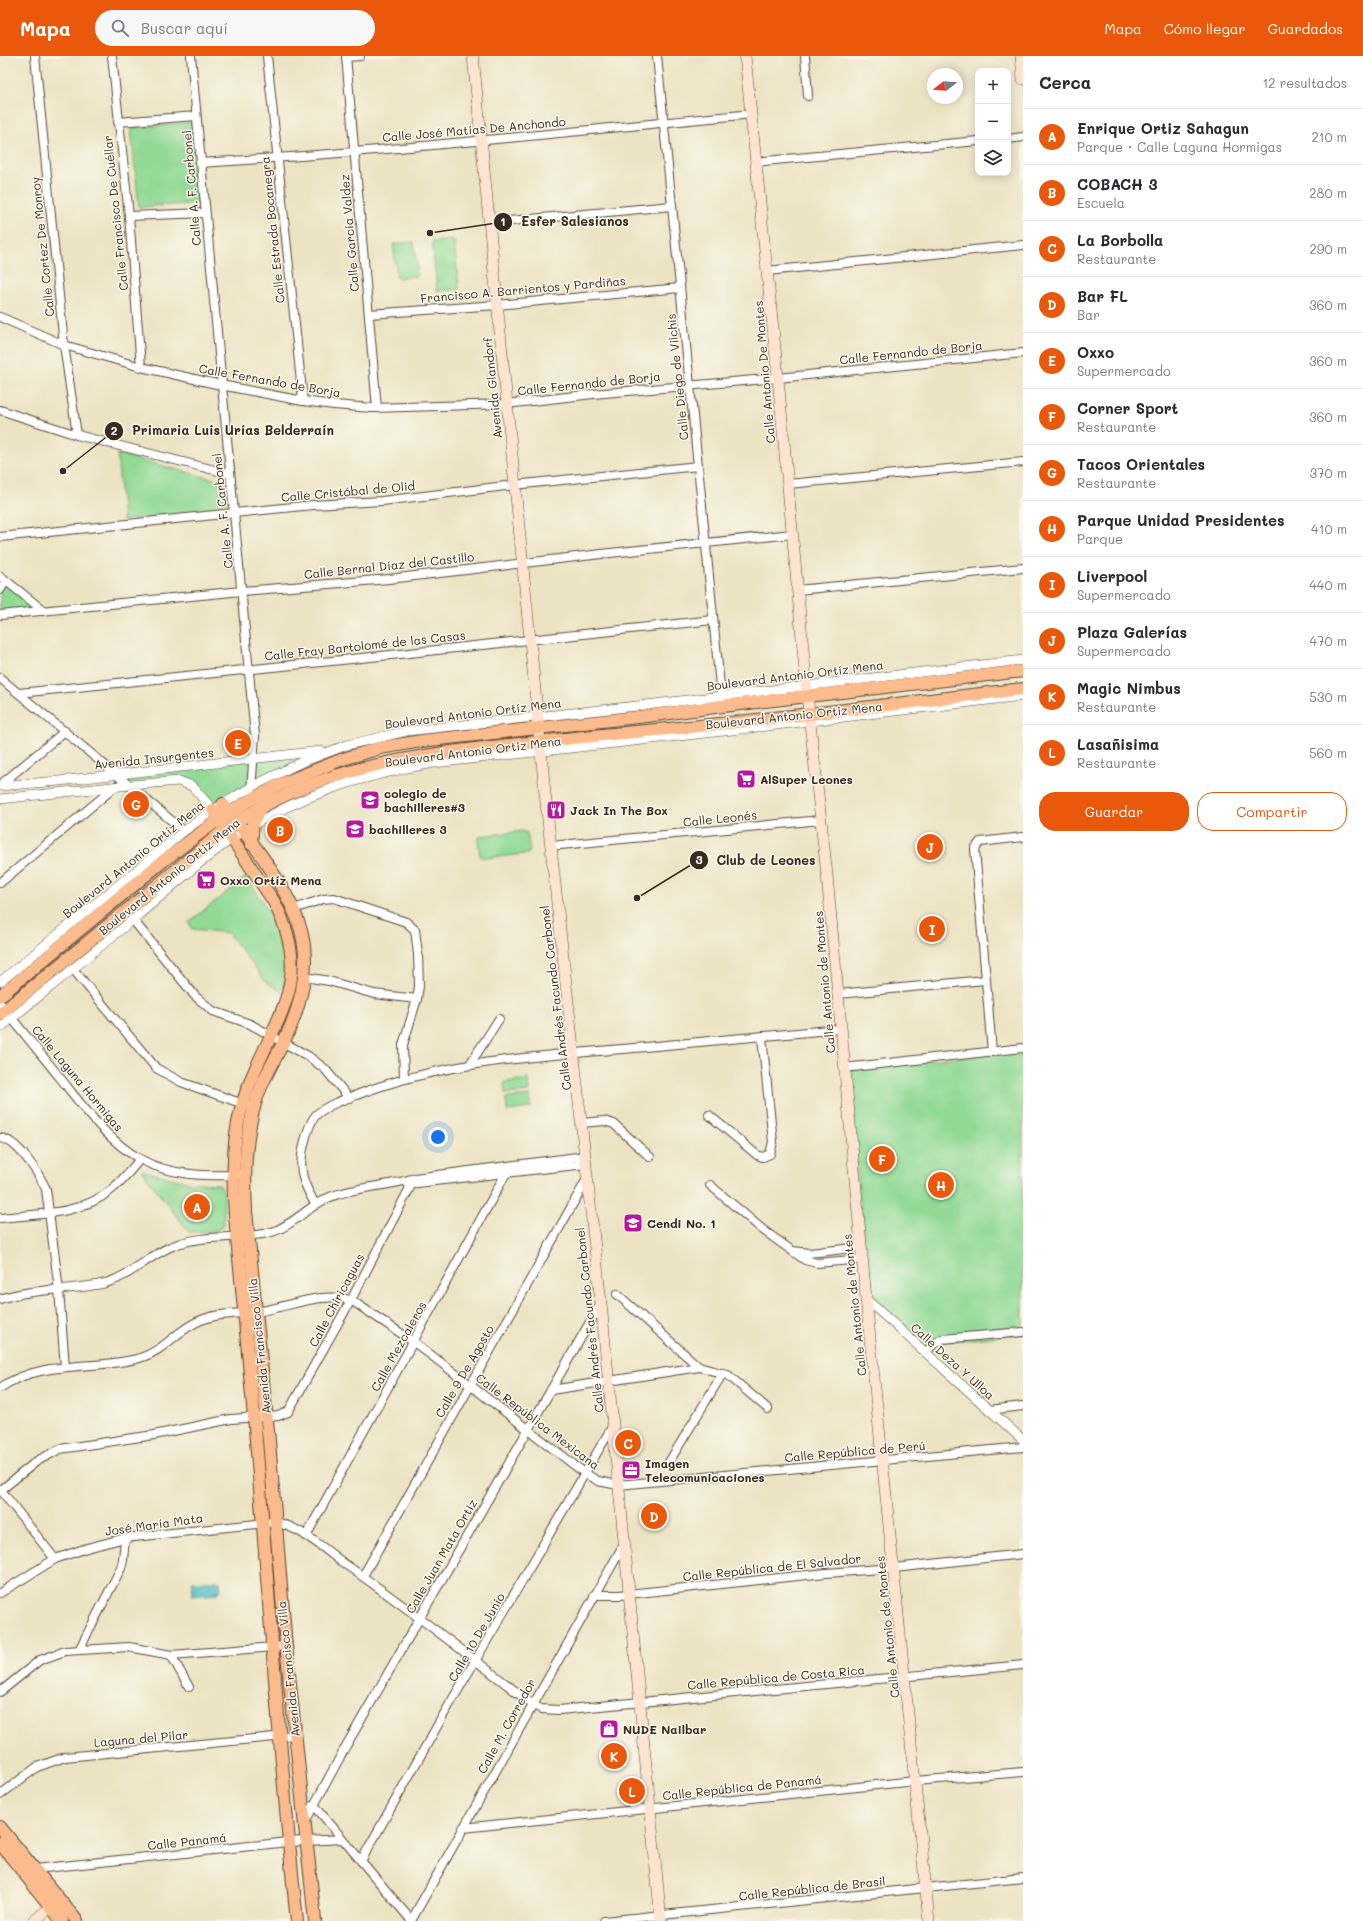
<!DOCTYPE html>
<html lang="es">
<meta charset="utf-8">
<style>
:root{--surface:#fff;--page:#f7f7f7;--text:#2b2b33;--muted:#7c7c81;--line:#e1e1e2;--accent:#ea580c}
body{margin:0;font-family:Mali,sans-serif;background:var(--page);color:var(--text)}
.controls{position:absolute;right:12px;top:12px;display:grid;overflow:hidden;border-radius:8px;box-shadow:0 2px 10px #0003}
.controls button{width:36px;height:36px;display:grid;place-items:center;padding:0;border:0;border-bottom:1px solid var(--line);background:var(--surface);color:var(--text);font:20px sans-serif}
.compass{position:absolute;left:927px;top:12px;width:36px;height:36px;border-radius:50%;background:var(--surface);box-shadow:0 2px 10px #0003;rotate:253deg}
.you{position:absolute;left:438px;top:1081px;width:14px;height:14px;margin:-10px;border:3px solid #fff;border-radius:50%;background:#1a73e8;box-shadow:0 0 0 6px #1a73e833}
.badge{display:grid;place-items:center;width:26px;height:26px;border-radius:50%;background:var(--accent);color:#fff;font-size:13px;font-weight:700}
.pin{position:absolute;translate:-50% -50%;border:2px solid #fff;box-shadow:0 1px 4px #0006}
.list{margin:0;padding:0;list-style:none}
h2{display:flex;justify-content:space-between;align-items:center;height:52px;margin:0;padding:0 16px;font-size:17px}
h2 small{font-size:13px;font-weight:400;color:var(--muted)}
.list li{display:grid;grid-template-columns:26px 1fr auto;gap:12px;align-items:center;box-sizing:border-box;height:56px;padding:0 16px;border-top:1px solid var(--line)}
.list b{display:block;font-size:15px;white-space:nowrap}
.list p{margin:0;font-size:13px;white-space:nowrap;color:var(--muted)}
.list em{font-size:13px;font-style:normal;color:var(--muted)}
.actions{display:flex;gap:8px;padding:12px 16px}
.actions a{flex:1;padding:9px 0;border:1px solid var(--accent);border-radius:16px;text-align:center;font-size:14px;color:var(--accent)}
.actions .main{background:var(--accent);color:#fff}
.icon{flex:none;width:22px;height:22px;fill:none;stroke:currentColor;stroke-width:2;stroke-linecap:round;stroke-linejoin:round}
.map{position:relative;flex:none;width:1023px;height:1865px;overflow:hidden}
header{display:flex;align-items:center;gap:24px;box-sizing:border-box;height:56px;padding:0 20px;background:var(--accent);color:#fff}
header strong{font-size:19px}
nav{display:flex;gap:22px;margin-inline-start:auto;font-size:14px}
.search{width:280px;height:36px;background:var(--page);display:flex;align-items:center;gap:10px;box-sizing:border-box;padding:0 14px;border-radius:22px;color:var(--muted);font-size:15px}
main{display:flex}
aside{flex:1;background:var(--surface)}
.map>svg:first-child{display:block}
</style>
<header>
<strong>Mapa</strong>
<div class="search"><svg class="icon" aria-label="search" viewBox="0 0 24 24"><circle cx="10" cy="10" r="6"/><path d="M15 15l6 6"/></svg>Buscar aquí</div>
<nav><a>Mapa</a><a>Cómo llegar</a><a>Guardados</a></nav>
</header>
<main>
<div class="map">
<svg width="1023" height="1865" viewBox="0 0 1023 1865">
<rect width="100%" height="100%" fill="#fbf7ec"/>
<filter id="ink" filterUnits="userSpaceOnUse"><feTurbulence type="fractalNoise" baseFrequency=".025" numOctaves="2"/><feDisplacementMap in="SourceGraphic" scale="8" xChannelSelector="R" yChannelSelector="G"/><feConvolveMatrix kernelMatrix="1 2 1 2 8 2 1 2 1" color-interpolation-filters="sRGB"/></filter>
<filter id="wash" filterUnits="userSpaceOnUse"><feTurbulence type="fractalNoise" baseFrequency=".012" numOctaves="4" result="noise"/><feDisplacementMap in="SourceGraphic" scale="16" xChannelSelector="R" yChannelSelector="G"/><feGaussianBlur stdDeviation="0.9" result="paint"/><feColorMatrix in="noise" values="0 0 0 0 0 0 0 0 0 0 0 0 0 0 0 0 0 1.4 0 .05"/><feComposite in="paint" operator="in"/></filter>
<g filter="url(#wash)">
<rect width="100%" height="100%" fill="#ebe3c2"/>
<g fill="#91d994" stroke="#668259">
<polygon points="191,66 194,67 201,147 139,151 131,74 134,72"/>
<polygon points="454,184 459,233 437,235 432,186"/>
<polygon points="414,186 418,220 397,222 393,188"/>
<polygon points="117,398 225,426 228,456 123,464"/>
<polygon points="6,525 44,555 0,559 0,534"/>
<polygon points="320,697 253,730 255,704"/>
<polygon points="253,704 250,732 213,754 186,726 130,729 117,718"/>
<polygon points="523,775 527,777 530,796 527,798 483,802 480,800 478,784 481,780"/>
<path d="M246,821C269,855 297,892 281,936L266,926L228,877L192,873L189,866Z"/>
<polygon points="1023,994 1023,1278 933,1287 925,1294 870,1245 847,1013"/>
<polygon points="528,1023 529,1036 505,1038 504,1026"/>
<polygon points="530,1040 531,1052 507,1055 506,1042"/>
<polygon points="141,1114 186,1126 219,1128 224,1136 224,1170 217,1175 189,1176"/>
</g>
<polygon fill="#4dbcc3" stroke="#447370" points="216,1524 216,1526 220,1526 221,1535 217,1535 217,1538 193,1540 192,1526"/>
</g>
<g filter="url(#ink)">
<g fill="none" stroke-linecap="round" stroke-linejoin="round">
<defs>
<g id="minor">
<polyline points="35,0 64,289 77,379"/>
<polyline points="112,0 129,160 141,311"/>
<polyline points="191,0 255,680 251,735"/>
<polyline points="267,0 303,345"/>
<polyline points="346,0 377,352"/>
<polyline points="657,0 721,640"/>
<polyline points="805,0 808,40"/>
<polyline points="346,1 360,0"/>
<polyline points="118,66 196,60"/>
<polyline points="1008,83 1023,81"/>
<polyline points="755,106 978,85"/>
<path d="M200,107C384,96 567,76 751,58"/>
<polyline points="129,160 205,157"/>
<polyline points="488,167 672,150"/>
<polyline points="767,215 1023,189"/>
<polyline points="369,258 497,249 680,232"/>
<polyline points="0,261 64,289 141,311 221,329 303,345 334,349 372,352 506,348 593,338 778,322 1023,297"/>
<polyline points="0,354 77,379 230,418"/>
<polyline points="788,428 1023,406"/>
<polyline points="0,481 313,449 382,445 514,429 698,410"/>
<polyline points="0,520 44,555"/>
<polyline points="0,534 6,525"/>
<polyline points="797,534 1023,512"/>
<polyline points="0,559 242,535 389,523 610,497 792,478"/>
<polyline points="0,622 184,775"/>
<polyline points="19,637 400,598 713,564"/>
<polyline points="0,729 65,675"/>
<polyline points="550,790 821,764"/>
<polyline points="0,827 116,730"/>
<polyline points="294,853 323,843 334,842 406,866 415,874 418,898 419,930 417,943 403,989 404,1022"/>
<polyline points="133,864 195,940 213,955 250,968 308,1000 325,1013 349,1042"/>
<polyline points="73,913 156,1012 181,1026 246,1049"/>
<polyline points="305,921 329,925 374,938 417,943"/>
<polyline points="838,938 985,924"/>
<path d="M0,947C20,973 41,998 61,1023C84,1052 108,1085 140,1103C170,1120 206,1120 238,1119"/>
<polyline points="992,996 975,793 980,786 1023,781"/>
<polyline points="470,1008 499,963"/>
<polyline points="844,1012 1023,992"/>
<polyline points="709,1059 757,1099 763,1101 770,1098 773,1086 762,981"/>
<polyline points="582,1067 604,1065 614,1068 650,1101"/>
<path d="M0,1082C17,1083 39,1118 46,1133L59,1234L65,1311"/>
<polyline points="408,1128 586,1108"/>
<polyline points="710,1129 763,1174 805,1204 817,1207 863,1203"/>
<path d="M315,1148C310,1138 303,1128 302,1116C299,1103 307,1069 316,1059C327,1049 345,1043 359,1038C450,1003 549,1000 645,991C710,985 775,979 840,973"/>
<path d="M0,1162C37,1158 81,1159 111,1134C122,1125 131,1114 140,1103"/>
<polyline points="793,1195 810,1197 861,1191"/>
<polyline points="617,1238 699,1311 728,1319 768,1353"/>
<path d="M0,1243C32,1232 72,1235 106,1227C133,1219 152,1196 178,1188C208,1178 242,1184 272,1176C294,1169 309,1149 330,1141C357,1130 387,1131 415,1122L585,1100"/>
<polyline points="926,1296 934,1288 942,1283 1023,1276"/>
<path d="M0,1332C41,1303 94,1315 140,1302C164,1295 177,1274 199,1265C216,1257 237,1258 255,1256C286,1252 320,1235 351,1244L414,1286L586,1418L598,1425L618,1429L1023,1391"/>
<polyline points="551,1334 699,1311"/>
<polyline points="989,1354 1023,1350"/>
<polyline points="669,1406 723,1317"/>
<polyline points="0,1433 55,1503"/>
<polyline points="1,1434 37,1405 60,1393 154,1379 231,1363 278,1360 288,1356 351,1244 415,1122"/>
<polyline points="306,1480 510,1110"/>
<polyline points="363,1520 587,1123"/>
<path d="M0,1537L55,1503L87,1492L125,1482L275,1466C300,1471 322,1491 342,1506C407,1551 470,1600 532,1648L541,1653L559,1654L1023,1609"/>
<polyline points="594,1539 619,1539 826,1517 894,1512 1023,1498"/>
<polyline points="79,1594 121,1512 123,1504 125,1482"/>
<polyline points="171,1599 189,1631"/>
<polyline points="0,1636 40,1604 65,1595 129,1591 171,1599 286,1590"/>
<polyline points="0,1739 37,1711 65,1701 295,1679"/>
<polyline points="314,1749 411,1864"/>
<polyline points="305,1766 346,1690 601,1247"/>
<polyline points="463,1772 915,1725 1023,1716"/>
<polyline points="361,1805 444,1658 612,1371"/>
<polyline points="35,1813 288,1786 342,1783"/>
<polyline points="411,1865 624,1488"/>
<polyline points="604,1865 1023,1822"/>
</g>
<g id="tertiary">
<polyline points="0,730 59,725 321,695"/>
<polyline points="0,743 130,729 179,725 192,730 213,754"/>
<polyline points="0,926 184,775 213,754 251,731 302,706 347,689 407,675 646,649 1023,604"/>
<path d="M0,972C44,936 88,901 131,865C168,835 202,802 242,776C299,739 367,718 434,707L724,675L1023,640"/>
<polyline points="866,1243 1023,1384"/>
</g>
<g id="secondary">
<polyline points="473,0 545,737 601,1247 661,1865"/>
<polyline points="745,0 778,322 809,658 827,819 866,1243 929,1865"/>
<polyline points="1021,0 1023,23"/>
<polyline points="34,1865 58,1845"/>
</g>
<g id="primary">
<path d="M223,748C248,781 284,826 298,865C313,906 302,949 283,987C274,1005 264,1022 257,1041C245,1079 244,1116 246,1155L269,1385L286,1590L315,1865"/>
<path d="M213,754L274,846C310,915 285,948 256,1012C243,1040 235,1071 234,1102C232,1142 237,1182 241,1222C246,1272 250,1322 255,1372C269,1536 279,1701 297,1865"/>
<polyline points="251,788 253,766 260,752"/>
<polyline points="0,940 163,805 219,763 250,744 281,728 343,703 380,692 421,685 647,660 723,650 1023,615"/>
<path d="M0,958L226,773C311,713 408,700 509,689C569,682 629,676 689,671C800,660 912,646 1023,633"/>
<polyline points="0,1771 77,1865"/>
<polyline points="0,1787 62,1865"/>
</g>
</defs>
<use href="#minor" stroke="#554637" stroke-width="10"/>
<use href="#tertiary" stroke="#554637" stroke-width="10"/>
<use href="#secondary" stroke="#554637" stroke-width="12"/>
<use href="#primary" stroke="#554637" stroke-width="14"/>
<use href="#minor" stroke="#fff" stroke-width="8"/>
<use href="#tertiary" stroke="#fff" stroke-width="9"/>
<use href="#secondary" stroke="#fde4d1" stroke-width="11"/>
<use href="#primary" stroke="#fbbb8d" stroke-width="12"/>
</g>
</g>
<defs>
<symbol id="supermarket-square" viewBox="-11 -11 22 22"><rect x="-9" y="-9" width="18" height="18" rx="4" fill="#b5179e" stroke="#fbf7ec"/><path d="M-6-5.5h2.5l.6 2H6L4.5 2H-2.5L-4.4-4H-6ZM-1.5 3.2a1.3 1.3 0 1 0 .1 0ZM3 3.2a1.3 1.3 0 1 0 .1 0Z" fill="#fff"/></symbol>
<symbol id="school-square" viewBox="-11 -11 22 22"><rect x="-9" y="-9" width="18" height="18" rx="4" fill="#b5179e" stroke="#fbf7ec"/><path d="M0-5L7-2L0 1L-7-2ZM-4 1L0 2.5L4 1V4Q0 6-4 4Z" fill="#fff"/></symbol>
<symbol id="restaurant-square" viewBox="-11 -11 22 22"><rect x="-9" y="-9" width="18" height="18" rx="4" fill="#b5179e" stroke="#fbf7ec"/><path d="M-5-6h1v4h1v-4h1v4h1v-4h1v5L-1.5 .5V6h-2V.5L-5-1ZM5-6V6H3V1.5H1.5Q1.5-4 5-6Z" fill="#fff"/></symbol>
<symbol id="office-square" viewBox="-11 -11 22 22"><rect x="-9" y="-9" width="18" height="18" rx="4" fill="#b5179e" stroke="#fbf7ec"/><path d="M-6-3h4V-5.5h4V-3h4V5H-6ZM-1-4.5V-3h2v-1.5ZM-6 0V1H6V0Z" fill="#fff"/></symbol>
<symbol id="shop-square" viewBox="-11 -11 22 22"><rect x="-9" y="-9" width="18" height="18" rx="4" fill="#b5179e" stroke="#fbf7ec"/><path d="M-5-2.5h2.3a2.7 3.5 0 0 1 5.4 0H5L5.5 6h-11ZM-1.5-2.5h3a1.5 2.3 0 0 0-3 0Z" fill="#fff"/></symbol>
</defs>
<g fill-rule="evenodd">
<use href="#supermarket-square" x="735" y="712" width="22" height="22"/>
<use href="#school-square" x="359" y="733" width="22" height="22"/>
<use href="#restaurant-square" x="545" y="743" width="22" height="22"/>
<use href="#school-square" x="344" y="762" width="22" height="22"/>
<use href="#supermarket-square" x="195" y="813" width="22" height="22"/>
<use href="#school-square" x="622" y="1156" width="22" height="22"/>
<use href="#office-square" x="620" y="1403" width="22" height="22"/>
<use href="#shop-square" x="598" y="1662" width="22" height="22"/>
</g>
<g text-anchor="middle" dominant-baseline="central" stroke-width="3" stroke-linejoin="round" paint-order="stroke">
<g font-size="12" fill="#3b2a1e" stroke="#fbf7ec">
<text transform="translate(474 73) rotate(-5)">Calle José Matías De Anchondo</text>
<text transform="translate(191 132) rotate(-95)">Calle A. F. Carbonel</text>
<text transform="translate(115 157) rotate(-96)">Calle Francisco De Cuéllar</text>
<text transform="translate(272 174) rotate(-96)">Calle Estrada Bocanegra</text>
<text transform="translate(349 177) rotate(-95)">Calle García Valdez</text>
<text transform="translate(42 191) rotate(-96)">Calle Cortez De Monroy</text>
<text transform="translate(523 233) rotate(-5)">Francisco A. Barrientos y Pardiñas</text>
<text transform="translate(911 296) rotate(-6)">Calle Fernando de Borja</text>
<text transform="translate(764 316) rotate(-95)">Calle Antonio De Montes</text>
<text transform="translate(677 321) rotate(-96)">Calle Diego de Vilchis</text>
<text transform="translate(270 324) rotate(10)">Calle Fernando de Borja</text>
<text transform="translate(589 327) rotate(-6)">Calle Fernando de Borja</text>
<text transform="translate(492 332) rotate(-96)">Avenida Glandorf</text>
<text transform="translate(348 435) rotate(-5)">Calle Cristóbal de Olid</text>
<text transform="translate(222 455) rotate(-96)">Calle A. F. Carbonel</text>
<text transform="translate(389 509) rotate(-6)">Calle Bernal Díaz del Castillo</text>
<text transform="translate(365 589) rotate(-6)">Calle Fray Bartolomé de las Casas</text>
<text transform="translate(795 619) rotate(-7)">Boulevard Antonio Ortíz Mena</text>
<text transform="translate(473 657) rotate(-7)">Boulevard Antonio Ortíz Mena</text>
<text transform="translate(794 659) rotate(-6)">Boulevard Antonio Ortiz Mena</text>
<text transform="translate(473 695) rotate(-7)">Boulevard Antonio Ortiz Mena</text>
<text transform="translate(154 702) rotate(-6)">Avenida Insurgentes</text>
<text transform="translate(720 762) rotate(-6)">Calle Leonés</text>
<text transform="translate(133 803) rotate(-39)">Boulevard Antonio Ortíz Mena</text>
<text transform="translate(169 820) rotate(-39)">Boulevard Antonio Ortiz Mena</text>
<text transform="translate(824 926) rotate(-95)">Calle Antonio de Montes</text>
<text transform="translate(555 942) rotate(-97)">Calle Andrés Facundo Carbonel</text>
<text transform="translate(78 1022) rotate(50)">Calle Laguna Hormigas</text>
<text transform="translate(336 1244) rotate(-62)">Calle Chiricaguas</text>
<text transform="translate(854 1249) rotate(-96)">Calle Antonio de Montes</text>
<text transform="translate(589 1264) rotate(-96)">Calle Andrés Facundo Carbonel</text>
<text transform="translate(259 1290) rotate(-96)">Avenida Francisco Villa</text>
<text transform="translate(398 1290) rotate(-61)">Calle Mezcaleros</text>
<text transform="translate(953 1305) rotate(42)">Calle Deza Y Ulloa</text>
<text transform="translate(464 1315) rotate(-60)">Calle 9 De Agosto</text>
<text transform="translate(538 1365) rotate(37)">Calle República Mexicana</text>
<text transform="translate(855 1395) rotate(-5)">Calle República de Perú</text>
<text transform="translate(154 1468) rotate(-8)">José María Mata</text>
<text transform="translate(441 1500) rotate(-60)">Calle Juan Mata Ortiz</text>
<text transform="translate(772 1511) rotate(-6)">Calle República de El Salvador</text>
<text transform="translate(887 1571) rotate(-96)">Calle Antonio de Montes</text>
<text transform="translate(476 1581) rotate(-60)">Calle 10 De Junio</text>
<text transform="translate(288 1613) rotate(-96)">Avenida Francisco Villa</text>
<text transform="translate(776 1621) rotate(-5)">Calle República de Costa Rica</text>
<text transform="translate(506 1670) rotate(-61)">Calle M. Corredor</text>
<text transform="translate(141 1682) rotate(-5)">Laguna del Pilar</text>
<text transform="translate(742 1731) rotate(-6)">Calle República de Panamá</text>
<text transform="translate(187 1785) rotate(-6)">Calle Panamá</text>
<text transform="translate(812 1832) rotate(-6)">Calle República de Brasil</text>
</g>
<g font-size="12" font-weight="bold" fill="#3b2a1e" stroke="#fbf7ec" text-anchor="start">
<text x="760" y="723">AlSuper Leones</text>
<text x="384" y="737">colegio de<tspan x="384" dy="14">bachilleres#3</tspan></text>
<text x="570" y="754">Jack In The Box</text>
<text x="369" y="773">bachilleres 3</text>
<text x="220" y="824">Oxxo Ortíz Mena</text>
<text x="647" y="1167">Cendi No. 1</text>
<text x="645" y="1407">Imagen<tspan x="645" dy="14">Telecomunicaciones</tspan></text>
<text x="623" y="1673">NUDE Nailbar</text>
</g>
</g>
<path fill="none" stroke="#3b2a1e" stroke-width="1.5" d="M430 177L503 166M63 415L114 375M637 842L699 804"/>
<g fill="#3b2a1e" stroke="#fbf7ec" stroke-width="1.5">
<circle cx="430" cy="177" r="4"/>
<circle cx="63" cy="415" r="4"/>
<circle cx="637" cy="842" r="4"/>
<circle cx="503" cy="166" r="10"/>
<circle cx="114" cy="375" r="10"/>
<circle cx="699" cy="804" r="10"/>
</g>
<g font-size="12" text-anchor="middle" font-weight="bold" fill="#fff">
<text x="503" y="170">1</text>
<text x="114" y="379">2</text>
<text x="699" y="808">3</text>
</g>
<g font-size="13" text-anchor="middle" font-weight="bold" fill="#3b2a1e" stroke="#fbf7ec" stroke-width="3" stroke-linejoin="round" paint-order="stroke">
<text x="575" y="170">Esfer Salesianos</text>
<text x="233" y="379">Primaria Luis Urías Belderraín</text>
<text x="766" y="809">Club de Leones</text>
</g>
</svg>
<div class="controls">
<button>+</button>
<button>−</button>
<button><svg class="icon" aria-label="layers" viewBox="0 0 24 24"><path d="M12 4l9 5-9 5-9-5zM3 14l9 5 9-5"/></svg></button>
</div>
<svg class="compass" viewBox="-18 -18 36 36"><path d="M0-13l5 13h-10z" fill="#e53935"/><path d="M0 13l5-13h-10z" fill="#7c7c81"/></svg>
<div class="you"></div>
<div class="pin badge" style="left:197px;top:1151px">A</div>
<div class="pin badge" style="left:280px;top:774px">B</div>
<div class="pin badge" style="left:628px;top:1387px">C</div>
<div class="pin badge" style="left:654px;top:1460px">D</div>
<div class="pin badge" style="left:238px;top:687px">E</div>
<div class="pin badge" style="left:882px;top:1103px">F</div>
<div class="pin badge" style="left:136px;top:748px">G</div>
<div class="pin badge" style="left:941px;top:1129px">H</div>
<div class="pin badge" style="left:932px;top:873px">I</div>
<div class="pin badge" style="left:930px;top:791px">J</div>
<div class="pin badge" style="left:614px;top:1700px">K</div>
<div class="pin badge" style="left:632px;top:1735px">L</div>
</div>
<aside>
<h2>Cerca<small>12 resultados</small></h2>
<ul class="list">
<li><span class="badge">A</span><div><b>Enrique Ortiz Sahagun</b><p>Parque · Calle Laguna Hormigas</p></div><em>210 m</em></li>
<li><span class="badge">B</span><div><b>COBACH 3</b><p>Escuela</p></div><em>280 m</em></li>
<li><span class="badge">C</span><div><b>La Borbolla</b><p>Restaurante</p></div><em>290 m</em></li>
<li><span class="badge">D</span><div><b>Bar FL</b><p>Bar</p></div><em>360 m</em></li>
<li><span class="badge">E</span><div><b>Oxxo</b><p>Supermercado</p></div><em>360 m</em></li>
<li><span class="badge">F</span><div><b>Corner Sport</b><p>Restaurante</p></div><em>360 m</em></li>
<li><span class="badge">G</span><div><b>Tacos Orientales</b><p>Restaurante</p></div><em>370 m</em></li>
<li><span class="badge">H</span><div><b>Parque Unidad Presidentes</b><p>Parque</p></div><em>410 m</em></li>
<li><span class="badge">I</span><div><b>Liverpool</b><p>Supermercado</p></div><em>440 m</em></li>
<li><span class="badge">J</span><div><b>Plaza Galerías</b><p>Supermercado</p></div><em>470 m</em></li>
<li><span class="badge">K</span><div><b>Magic Nimbus</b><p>Restaurante</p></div><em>530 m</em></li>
<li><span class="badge">L</span><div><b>Lasañisima</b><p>Restaurante</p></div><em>560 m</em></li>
</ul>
<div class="actions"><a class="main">Guardar</a><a>Compartir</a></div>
</aside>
</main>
